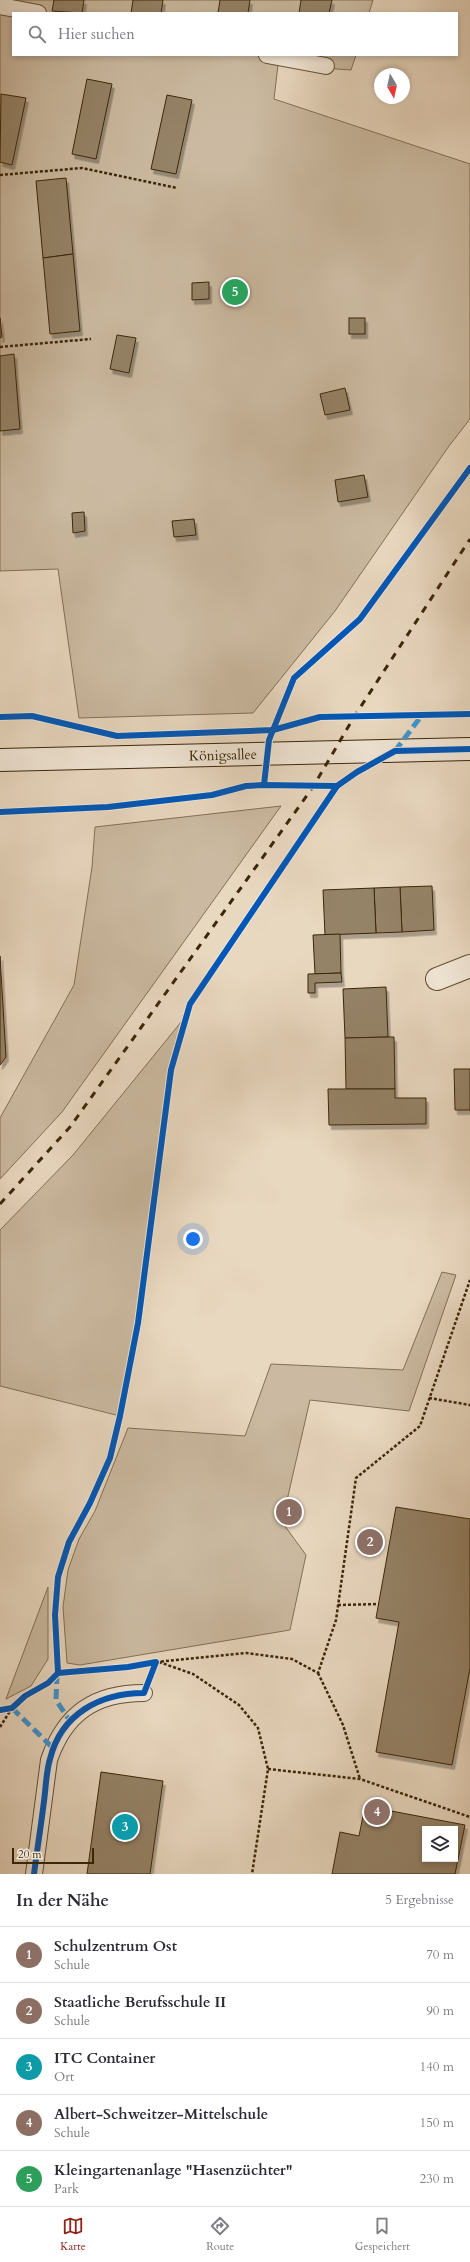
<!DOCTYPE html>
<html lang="de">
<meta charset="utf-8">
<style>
:root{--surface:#fff;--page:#f2f2f3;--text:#2b2b33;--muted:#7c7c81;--line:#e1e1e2;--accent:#8f2418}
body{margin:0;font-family:Cardo,serif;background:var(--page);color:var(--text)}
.controls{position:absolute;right:12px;bottom:12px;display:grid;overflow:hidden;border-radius:0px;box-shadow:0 2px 6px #0003}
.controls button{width:36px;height:36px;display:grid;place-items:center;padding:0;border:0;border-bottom:1px solid var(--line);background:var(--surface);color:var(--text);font:20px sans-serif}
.compass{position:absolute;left:374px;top:68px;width:36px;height:36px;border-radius:50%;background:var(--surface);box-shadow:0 2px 6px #0003;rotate:171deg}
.scale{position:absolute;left:12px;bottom:10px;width:82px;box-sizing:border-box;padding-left:4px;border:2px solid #3b2608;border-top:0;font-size:11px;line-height:14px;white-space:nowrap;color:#3b2608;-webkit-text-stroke:3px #f1e6d6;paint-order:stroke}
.you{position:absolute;left:193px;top:1239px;width:14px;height:14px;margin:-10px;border:3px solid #fff;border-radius:50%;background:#1a73e8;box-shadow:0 0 0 6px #1a73e833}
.badge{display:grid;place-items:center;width:26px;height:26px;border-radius:50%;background:var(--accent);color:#fff;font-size:13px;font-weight:700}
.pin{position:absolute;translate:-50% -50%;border:2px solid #fff;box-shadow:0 1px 4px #0006}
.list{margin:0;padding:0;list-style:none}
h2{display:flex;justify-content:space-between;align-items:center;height:52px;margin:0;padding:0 16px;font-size:17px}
h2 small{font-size:13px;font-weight:400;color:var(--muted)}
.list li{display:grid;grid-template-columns:26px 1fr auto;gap:12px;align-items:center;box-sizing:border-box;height:56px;padding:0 16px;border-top:1px solid var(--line)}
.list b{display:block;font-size:15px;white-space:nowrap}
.list p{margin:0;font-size:13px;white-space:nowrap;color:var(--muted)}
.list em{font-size:13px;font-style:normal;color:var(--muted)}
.icon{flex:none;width:22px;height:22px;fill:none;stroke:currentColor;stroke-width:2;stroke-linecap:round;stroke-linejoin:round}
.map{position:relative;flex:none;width:470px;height:1874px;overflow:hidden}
.search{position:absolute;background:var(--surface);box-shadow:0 2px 6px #0003;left:12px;right:12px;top:12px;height:44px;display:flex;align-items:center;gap:10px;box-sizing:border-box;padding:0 14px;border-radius:0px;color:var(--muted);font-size:15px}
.sheet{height:332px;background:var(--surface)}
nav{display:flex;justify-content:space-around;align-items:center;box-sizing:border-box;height:56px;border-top:1px solid var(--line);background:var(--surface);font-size:11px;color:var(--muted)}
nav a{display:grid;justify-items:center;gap:2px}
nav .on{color:var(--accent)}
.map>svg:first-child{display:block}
</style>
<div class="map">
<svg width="470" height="1874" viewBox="0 0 470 1874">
<defs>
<filter id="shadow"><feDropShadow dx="2.5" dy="4.5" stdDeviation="0" flood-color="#0004"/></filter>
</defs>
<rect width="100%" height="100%" fill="#e9d8c0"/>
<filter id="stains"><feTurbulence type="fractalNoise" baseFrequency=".005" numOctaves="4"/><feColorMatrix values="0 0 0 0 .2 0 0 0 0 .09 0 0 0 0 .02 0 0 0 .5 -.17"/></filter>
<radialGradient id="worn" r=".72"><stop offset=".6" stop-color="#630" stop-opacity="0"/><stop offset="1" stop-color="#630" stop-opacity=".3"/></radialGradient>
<g fill="#cbbaa1" stroke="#837054">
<polygon points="0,0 373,0 369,13 13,13 13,55 356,55 351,70 278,65 274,99 470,164 470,419 449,446 335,611 253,713 79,718 58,569 0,571"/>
<polygon points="281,806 62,1112 0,1179 0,1118 74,985 92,867 95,827"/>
<polygon points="186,1016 171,1070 138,1323 120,1416 0,1386 0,1230 73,1155"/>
<polygon points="442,1272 456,1275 409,1411 310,1400 282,1522 306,1555 290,1630 80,1665 67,1663 63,1607 68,1570 79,1539 95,1511 128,1428 245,1436 271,1364 403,1370"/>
<polygon points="48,1587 48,1659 31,1686 6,1699"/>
</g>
<g fill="#958368" stroke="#3b2608" fill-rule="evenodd" filter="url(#shadow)">
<polygon points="54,0 84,0 82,13 52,11"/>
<polygon points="133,0 163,0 161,13 131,13"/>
<polygon points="220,0 250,0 248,13 218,13"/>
<polygon points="301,0 332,0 329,13 299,13"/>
<polygon points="87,79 112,84 96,159 72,154"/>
<polygon points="1,94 26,98 12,165 0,162"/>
<polygon points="167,95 192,100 176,174 151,169"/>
<polygon points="66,178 73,254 43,258 36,181"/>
<polygon points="73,254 80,331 50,334 43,258"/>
<polygon points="209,282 209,299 192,300 192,283"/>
<polygon points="0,318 2,337 0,338"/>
<rect x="349" y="318" width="16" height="16"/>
<polygon points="117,335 136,338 129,373 110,369"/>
<polygon points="14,354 20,429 0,431 0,356"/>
<polygon points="345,388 350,410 325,415 320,394"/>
<polygon points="364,475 368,497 338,502 335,480"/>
<polygon points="84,512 85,531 73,533 72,513"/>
<polygon points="194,519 196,535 174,537 172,521"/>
<polygon points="432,886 434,930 402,932 400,887"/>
<polygon points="400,887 402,932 376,933 374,888"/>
<polygon points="374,888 376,933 325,935 323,890"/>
<polygon points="340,934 341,973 315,974 313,935"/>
<polygon points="0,956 6,1057 0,1065"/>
<polygon points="341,973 342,982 315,983 315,993 308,993 308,974"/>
<polygon points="386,987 388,1037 345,1038 343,989"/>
<polygon points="388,1037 394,1037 395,1089 346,1089 345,1038"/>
<polygon points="454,1069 470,1069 470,1110 455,1110"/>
<polygon points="328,1089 395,1089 395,1098 426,1098 426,1124 329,1125"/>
<polygon points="396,1507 470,1519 470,1668 452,1765 376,1752 399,1622 376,1618"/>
<polygon points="101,1772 163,1781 150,1874 87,1874"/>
<path d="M365,1806L465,1825L455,1874H332L340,1832L359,1836ZM425,1829H455V1859H425Z"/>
</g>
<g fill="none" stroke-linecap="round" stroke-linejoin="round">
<defs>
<g id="lane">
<polyline points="0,6 38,13"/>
<polyline points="267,55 326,66"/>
<path d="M34,1874L49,1760C65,1713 95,1693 144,1693"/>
</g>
<polyline id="street" points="437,979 470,966"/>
<g id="secondary">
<path id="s1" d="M0,760L470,749"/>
</g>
</defs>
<use href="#lane" stroke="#665236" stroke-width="18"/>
<use href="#street" stroke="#665236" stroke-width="24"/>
<use href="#secondary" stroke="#3b2608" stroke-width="24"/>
<g stroke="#3b2608" stroke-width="2.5" stroke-dasharray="3 2" stroke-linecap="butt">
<polyline points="0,175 82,168 177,188"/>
<polyline points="0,347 91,339"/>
<polyline points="429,1398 470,1405"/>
<polyline points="338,1605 379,1604"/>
<polyline points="156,1662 246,1653 292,1659 318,1673 336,1620 356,1478 420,1426 470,1280"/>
<polyline points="159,1662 193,1674 239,1705 258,1728 268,1769 252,1874"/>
<polyline points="318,1673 343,1725 360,1779"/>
<polyline points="0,1727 12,1708"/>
<polyline points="268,1769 360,1779 470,1817"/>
</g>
<use href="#lane" stroke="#f1e6d6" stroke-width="16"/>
<use href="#street" stroke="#f1e6d6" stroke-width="22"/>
<use href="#secondary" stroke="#f1e6d6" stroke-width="22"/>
<polyline stroke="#3b2608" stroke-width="3" stroke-dasharray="7 7" stroke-linecap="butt" points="0,1204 70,1127 313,787 354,717 470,539"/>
<g stroke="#3e95d1" stroke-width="5" stroke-dasharray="10 5" stroke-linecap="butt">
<polyline points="395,751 422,715"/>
<polyline points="57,1674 56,1700 70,1721"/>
<polyline points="12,1708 53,1748"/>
</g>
<defs>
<g id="cycleway">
<polyline points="0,717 32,716 117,736 273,730 320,717 470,714"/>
<polyline points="264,785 269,740 294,678 360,619 470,468"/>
<polyline points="0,812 108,807 212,795 246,786 264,785 337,786"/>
<polyline points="58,1673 55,1615 58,1577 69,1542 90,1503 110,1458 120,1416 138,1323 171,1070 190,1004 337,786 357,772 395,751 470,749"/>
<path d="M0,1710L12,1708L25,1696L48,1683L58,1673L128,1667L156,1662L144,1693C100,1693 61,1714 50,1759C46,1772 46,1787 44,1801C41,1826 37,1850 34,1874"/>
</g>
</defs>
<use href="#cycleway" stroke="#f1e6d6" stroke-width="8"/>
<use href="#cycleway" stroke="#0057b8" stroke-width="6"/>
</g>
<g text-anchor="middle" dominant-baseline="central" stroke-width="3" stroke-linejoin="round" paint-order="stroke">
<g font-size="14" fill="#3b2608" stroke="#f1e6d6">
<text stroke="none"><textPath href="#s1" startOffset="223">Königsallee</textPath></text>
</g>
</g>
<rect width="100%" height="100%" filter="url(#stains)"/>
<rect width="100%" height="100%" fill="url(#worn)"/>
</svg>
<div class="controls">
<button><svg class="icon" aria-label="layers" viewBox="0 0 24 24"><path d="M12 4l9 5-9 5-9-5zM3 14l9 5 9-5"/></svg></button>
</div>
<svg class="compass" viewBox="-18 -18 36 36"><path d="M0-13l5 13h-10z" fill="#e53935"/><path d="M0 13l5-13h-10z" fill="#7c7c81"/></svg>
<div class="scale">20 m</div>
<div class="you"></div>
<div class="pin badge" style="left:289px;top:1512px;background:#8d6e63">1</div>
<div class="pin badge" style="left:370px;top:1542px;background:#8d6e63">2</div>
<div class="pin badge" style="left:125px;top:1827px;background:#0f9aa8">3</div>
<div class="pin badge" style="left:377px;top:1812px;background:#8d6e63">4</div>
<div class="pin badge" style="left:235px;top:292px;background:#2e9e5b">5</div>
<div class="search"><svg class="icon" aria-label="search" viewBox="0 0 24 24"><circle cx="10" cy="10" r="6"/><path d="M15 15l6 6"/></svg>Hier suchen</div>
</div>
<section class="sheet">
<h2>In der Nähe<small>5 Ergebnisse</small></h2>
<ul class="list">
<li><span class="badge" style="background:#8d6e63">1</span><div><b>Schulzentrum Ost</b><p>Schule</p></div><em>70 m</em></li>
<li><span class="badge" style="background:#8d6e63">2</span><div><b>Staatliche Berufsschule II</b><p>Schule</p></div><em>90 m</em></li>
<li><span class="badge" style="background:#0f9aa8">3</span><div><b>ITC Container</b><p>Ort</p></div><em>140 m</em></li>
<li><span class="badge" style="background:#8d6e63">4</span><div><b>Albert-Schweitzer-Mittelschule</b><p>Schule</p></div><em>150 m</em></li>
<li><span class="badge" style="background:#2e9e5b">5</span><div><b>Kleingartenanlage &quot;Hasenzüchter&quot;</b><p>Park</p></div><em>230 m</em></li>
</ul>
</section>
<nav>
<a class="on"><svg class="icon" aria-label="map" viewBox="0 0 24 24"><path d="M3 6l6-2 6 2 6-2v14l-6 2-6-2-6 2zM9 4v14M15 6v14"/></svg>Karte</a>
<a><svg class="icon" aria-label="directions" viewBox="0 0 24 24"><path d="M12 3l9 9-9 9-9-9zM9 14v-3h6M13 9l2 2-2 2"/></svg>Route</a>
<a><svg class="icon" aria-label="saved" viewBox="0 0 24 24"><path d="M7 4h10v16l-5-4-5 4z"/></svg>Gespeichert</a>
</nav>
